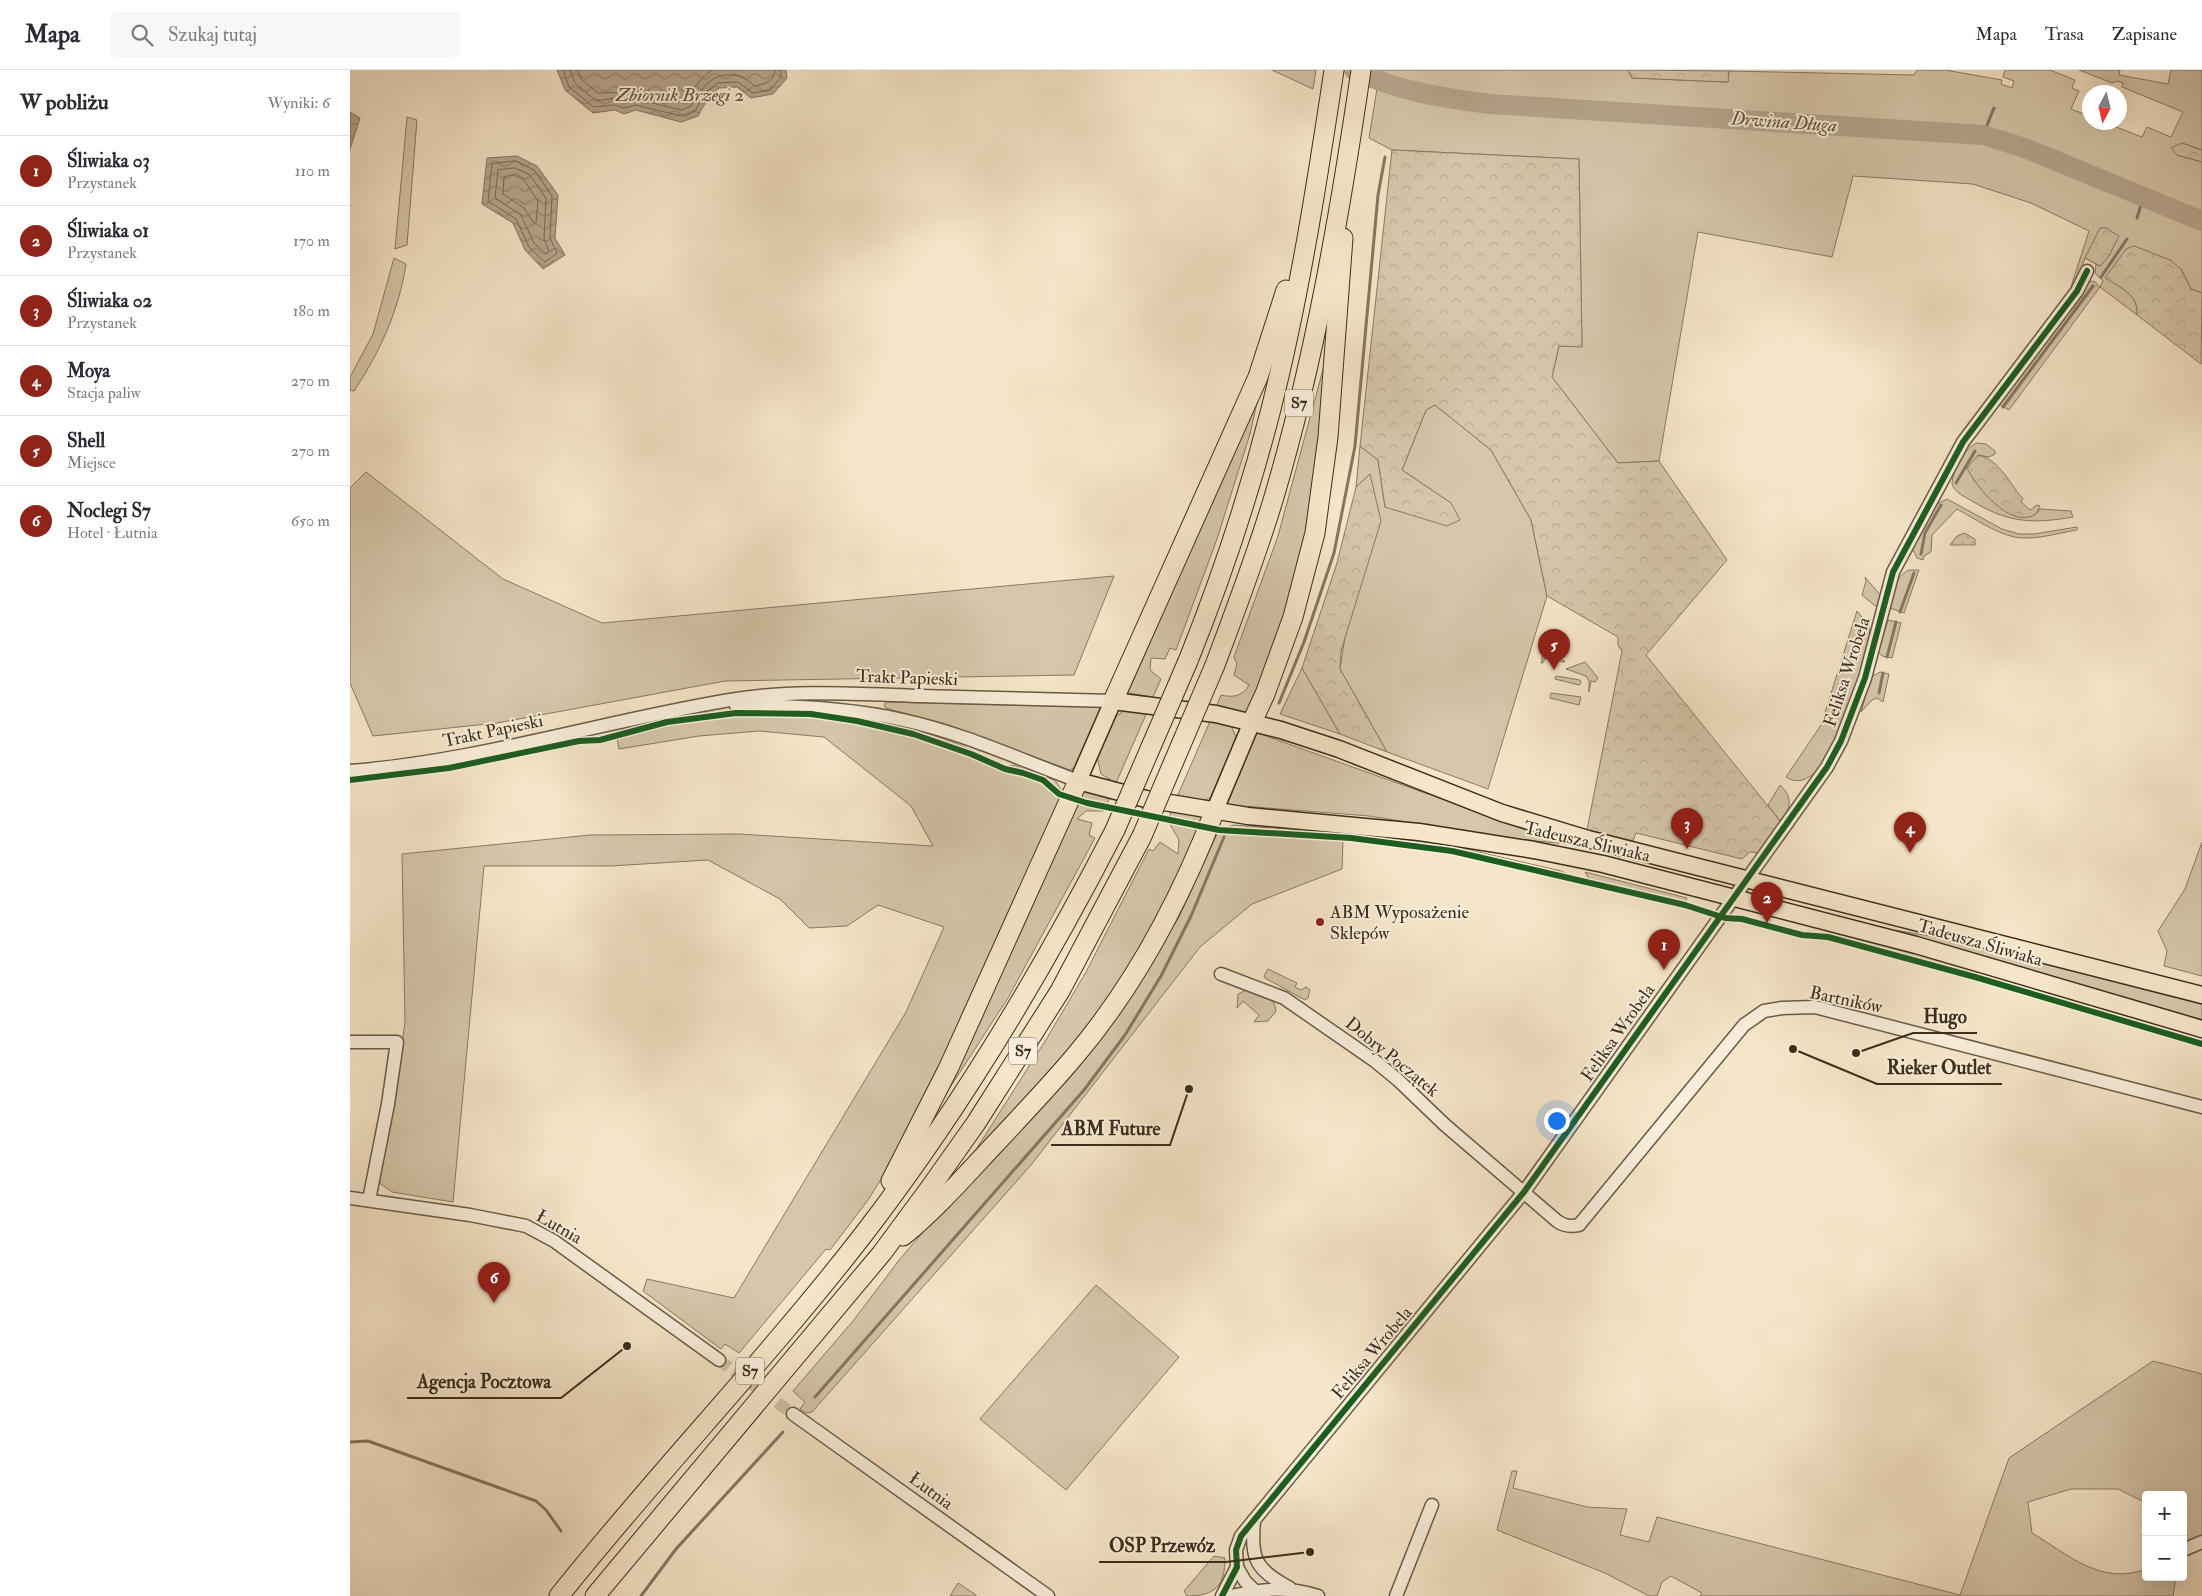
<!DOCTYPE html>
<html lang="pl">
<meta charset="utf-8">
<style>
:root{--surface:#fff;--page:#f7f7f7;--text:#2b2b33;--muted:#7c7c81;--line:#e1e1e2;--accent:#8f2418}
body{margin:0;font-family:"IM FELL Double Pica",serif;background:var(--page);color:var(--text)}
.controls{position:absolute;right:15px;bottom:15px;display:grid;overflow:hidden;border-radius:5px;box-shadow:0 5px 20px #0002}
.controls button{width:45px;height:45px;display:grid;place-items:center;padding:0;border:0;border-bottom:1px solid var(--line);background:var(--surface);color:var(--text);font:25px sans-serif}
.compass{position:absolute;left:1732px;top:15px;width:45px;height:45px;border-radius:50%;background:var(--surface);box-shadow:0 5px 20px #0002;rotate:187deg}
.you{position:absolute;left:1206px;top:1050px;width:18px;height:18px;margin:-12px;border:4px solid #fff;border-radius:50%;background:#1a73e8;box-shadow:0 0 0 8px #1a73e833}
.badge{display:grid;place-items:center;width:32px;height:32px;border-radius:50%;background:var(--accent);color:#fff;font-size:16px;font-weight:700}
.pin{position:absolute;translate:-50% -41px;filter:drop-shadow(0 1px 2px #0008)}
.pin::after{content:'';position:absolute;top:26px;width:18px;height:15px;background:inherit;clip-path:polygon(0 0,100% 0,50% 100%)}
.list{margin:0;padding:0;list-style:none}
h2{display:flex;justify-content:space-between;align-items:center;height:65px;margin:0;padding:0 20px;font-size:21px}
h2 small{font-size:16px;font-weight:400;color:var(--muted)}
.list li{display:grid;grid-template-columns:32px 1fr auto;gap:15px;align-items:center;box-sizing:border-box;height:70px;padding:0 20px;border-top:1px solid var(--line)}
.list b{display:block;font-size:19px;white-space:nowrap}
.list p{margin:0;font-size:16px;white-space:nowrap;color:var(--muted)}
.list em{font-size:16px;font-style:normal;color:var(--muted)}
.icon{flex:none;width:28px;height:28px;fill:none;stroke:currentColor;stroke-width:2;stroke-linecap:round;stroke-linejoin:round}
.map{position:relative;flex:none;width:1852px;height:1526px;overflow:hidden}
header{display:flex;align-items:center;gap:30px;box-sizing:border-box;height:70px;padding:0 25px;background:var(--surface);border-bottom:1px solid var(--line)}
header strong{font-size:24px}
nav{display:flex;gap:28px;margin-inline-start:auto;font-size:18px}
.search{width:350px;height:45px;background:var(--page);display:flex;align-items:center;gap:12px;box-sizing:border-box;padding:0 18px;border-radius:5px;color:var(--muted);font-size:19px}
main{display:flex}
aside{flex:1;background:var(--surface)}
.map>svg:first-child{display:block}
</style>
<header>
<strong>Mapa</strong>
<div class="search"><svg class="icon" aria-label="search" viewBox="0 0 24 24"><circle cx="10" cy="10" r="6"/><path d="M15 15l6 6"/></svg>Szukaj tutaj</div>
<nav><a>Mapa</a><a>Trasa</a><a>Zapisane</a></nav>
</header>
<main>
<aside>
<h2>W pobliżu<small>Wyniki: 6</small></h2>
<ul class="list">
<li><span class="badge">1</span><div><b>Śliwiaka 03</b><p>Przystanek</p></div><em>110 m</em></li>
<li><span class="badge">2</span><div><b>Śliwiaka 01</b><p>Przystanek</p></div><em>170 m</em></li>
<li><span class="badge">3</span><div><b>Śliwiaka 02</b><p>Przystanek</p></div><em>180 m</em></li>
<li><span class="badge">4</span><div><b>Moya</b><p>Stacja paliw</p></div><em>270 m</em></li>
<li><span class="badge">5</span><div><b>Shell</b><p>Miejsce</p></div><em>270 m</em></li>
<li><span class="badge">6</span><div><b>Noclegi S7</b><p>Hotel · Łutnia</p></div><em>650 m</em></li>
</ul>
</aside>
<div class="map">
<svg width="1852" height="1526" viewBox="0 0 1852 1526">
<defs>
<pattern id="forest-crowns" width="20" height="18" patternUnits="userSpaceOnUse" patternTransform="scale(1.25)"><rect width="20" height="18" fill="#d6c7ab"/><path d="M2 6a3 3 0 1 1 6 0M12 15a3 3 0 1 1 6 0" fill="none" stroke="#b9ab93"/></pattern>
<pattern id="garden-dots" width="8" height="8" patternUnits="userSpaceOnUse" patternTransform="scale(1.25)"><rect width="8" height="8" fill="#d6c7ab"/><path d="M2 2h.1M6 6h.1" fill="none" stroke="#b9ab93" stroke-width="1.8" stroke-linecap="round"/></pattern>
<pattern id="water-waves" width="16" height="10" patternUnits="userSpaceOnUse" patternTransform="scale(1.25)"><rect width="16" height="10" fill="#b7a78e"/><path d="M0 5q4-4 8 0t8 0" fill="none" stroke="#968873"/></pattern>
</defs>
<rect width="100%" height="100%" fill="#f6e6c9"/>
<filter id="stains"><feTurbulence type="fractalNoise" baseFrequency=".004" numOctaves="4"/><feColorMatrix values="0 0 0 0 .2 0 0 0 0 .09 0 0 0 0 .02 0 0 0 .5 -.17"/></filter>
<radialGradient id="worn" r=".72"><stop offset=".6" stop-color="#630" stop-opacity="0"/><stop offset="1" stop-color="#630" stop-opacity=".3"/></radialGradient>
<g fill="#d6c7ab" stroke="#897a62">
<polygon points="922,0 966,0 963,19"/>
<path d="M1030,0H1278L1282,8L1378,12L1379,1L1564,5L1567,0H1595L1652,10L1651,14L1662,18L1664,11L1653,7L1655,0H1700L1725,10L1722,18L1729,21L1721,39L1739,46L1740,52L1756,53L1792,67L1797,57L1821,67L1833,42L1772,17L1773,13L1767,11L1762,13L1729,0H1770L1769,5L1818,14L1821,0H1852V80L1832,73L1827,85L1852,92V223L1841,219L1831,199L1756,208C1770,217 1789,225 1787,245L1750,217L1659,340L1649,334L1739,212L1744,211L1750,217L1753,211L1745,203L1746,194L1750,196L1735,188L1725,217L1700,250H1697L1720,220L1739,161L1681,133L1623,114L1503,106L1482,187L1348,162L1309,391L1268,393L1202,307L1209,276H1232L1229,89L1042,80L1019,68Z"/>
<polygon points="57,47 67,50 57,175 45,179"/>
<path d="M44,188L56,194C49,240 30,282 4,321L0,320V307L23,264Z"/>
<path d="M978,281L963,441L949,507L898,644L866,637L871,625C883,628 893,626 899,615L884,605L887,594L884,587L928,466Z"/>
<polygon points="909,324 900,364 867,469 826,580 820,578 815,589 801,588 800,600 811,609 803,627 778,623"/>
<polygon points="1085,335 1141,380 1181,450 1197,526 1138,719 1037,682 990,599 1020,404 1006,417 1010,376 1028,390 1035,437 1101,433 1052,400 1076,340"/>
<path d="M1627,373L1636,374L1645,381V384L1639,387L1628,385L1623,410L1686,444L1690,439L1721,441L1723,447C1683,454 1658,453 1622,431C1614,426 1605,423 1602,414C1602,402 1615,377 1627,373Z"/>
<polygon points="16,402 153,509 252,553 764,506 724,605 375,611 147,653 23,666 0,613 0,418"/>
<path d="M1597,429L1652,459L1669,464H1684L1727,457V460C1708,463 1683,471 1664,467C1644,462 1625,449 1607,439L1582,465L1581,482L1574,486L1573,490L1567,488L1562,478L1587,434Z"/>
<path d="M1559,500H1569L1554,543L1540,538C1544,524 1544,506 1559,500Z"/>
<polygon points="1515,507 1531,526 1528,536 1524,535 1512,525 1516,511"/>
<path d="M1507,541L1519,556L1520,569C1510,595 1480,735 1436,707L1471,655Z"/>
<polygon points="1538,550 1551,553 1542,588 1532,586 1528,582"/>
<polygon points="1204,574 1211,575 1204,577 1206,583 1215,592 1195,588 1193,593 1191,593 1194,581"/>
<polygon points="1235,592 1248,608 1245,612 1241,611 1239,622 1239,611 1236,606 1216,599"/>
<polygon points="952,598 990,664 930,644"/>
<polygon points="1530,602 1539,604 1533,632 1527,628 1522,630 1511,642 1521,607"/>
<polygon points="1206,606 1230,610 1231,613 1229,615 1205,609"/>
<polygon points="1201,623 1231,627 1229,635 1200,628"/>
<polygon points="536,632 750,637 753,641 729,695 720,700 596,655 536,638 534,635"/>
<path d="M406,638C477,640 553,650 619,679C624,681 628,685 632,687C639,692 649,694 657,697L663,695L705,710L714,724L691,707L650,695L615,680L548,658L473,644L370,643L291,655L267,664C281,647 381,640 406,638Z"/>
<polygon points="778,638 798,640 766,713 751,704 747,687 765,647"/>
<path d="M405,644C486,645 561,661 635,694C652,702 672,703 689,710C698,715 704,724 714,728L640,894L545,1087L518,1130L480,1180L476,1179L389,1283L375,1274L371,1279L293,1221L297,1209L384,1228L556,942L594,857L528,835L497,856L459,858L430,829L358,790L261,796H134L103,1132L42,1122L28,1112L46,1020L55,952L52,784L240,765L389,764L583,776L561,736L474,667L409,661L349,666L269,679L267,668L316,654Z"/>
<polygon points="861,649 881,656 888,671 863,727 855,730 827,727"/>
<polygon points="908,663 1100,732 1236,776 1166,769 1019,746 880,735 877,732 906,664"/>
<path d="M1430,715C1444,728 1440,738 1431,752L1418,735Z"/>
<polygon points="731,718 760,727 756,735 726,728"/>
<polygon points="725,732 755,739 754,741 736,741 727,749 742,753 739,765 745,768 658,928 588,1036"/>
<polygon points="822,740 855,746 853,753 819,747"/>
<polygon points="818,751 851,759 807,854 775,909 686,1019 620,1089 697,968 736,902 799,779 803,781 810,772 828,784 829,770"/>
<polygon points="884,755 996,764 997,766 874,758"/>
<polygon points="868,762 993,770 992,799 902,834 850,877 681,1095 462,1342 456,1343 450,1339 455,1332 443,1321 503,1251 550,1189 795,903 829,847"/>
<polygon points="1007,765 1094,774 1211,801 1221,806 1106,779 1005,767"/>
<polygon points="1852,772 1852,906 1814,896 1817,881 1808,861 1835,819"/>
<polygon points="1235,802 1337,828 1335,832 1240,811"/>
<polygon points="1545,860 1603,870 1852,934 1852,953 1544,863"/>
<polygon points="1478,861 1491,862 1627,899 1852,966 1852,971 1625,904 1478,864"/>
<polygon points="918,899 947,913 945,917 951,920 956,917 960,920 958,928 955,930 915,908 914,906"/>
<path d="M900,918C912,924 925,926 926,941L918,951L904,952L909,945L893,931L887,938L888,924Z"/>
<polygon points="746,1215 829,1287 716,1420 630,1349"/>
<path d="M1803,1291L1852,1304V1468L1833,1477V1425H1796V1433L1768,1419H1721L1678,1432L1682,1463C1719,1485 1751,1516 1796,1499V1507H1826L1823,1526H1350L1352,1523L1321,1506L1312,1512L1307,1526H1299L1255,1503L1147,1460L1162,1401H1167L1163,1418L1237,1437L1277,1439L1270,1465L1299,1472L1307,1447L1610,1525L1659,1388Z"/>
<path d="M864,1486L875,1488C875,1516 865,1526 837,1526L834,1521Z"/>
<polygon points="608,1513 626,1525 626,1526 600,1526"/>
</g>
<g fill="url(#forest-crowns)" stroke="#897a62">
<polygon points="1278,0 1379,1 1378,12 1282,8"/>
<polygon points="1832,73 1852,80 1852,92 1827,85 1821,78"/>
<polygon points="1042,80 1229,89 1232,277 1209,276 1202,307 1268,393 1309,391 1377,490 1296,585 1431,752 1409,783 1400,782 1392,789 1286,763 1283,771 1237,760 1272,581 1268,575 1268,567 1197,526 1181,450 1141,380 1085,335 1076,340 1052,400 1101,433 1110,450 1097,456 1035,437 1028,390 1010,376"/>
<polygon points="1750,158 1756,158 1769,166 1759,186 1750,196 1735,188"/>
<path d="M1784,176L1820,190L1831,199L1841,219L1852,223L1851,294L1787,245C1789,225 1770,217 1755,208L1776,179Z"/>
<path d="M1628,385C1650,390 1659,413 1673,429L1671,432L1680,440L1687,435L1690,436L1686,444C1661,460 1627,418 1617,398Z"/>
<polygon points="1020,404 1031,451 991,581 990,599 1037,682 990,664 952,598 987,493 1006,417"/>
</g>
<polygon fill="url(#garden-dots)" stroke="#897a62" points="1614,463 1625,469 1625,475 1600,475 1607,466"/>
<g fill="url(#water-waves)" stroke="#867660">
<polygon points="207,0 436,0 437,8 423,24 401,28 387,17 369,18 358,28 348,46 331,52 286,40 274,44 265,40 243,43 215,20"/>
<polygon points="0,42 10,48 0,79"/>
<polygon points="167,86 187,96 208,125 205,168 215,185 193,199 175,180 163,153 132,134 137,88"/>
</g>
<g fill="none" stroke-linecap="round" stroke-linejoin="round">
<g stroke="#7a6a54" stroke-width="1">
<polyline points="213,0 219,17 244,37 265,35 274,38 286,35 331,46 345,41 354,25 367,13 388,12 403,23 420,20 431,7 431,0"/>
<path d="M220,0L225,13L246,31L265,28L275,31L286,29L331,40L341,36C352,17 364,0 389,6C395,7 400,13 405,16C415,14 425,11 425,0"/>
<path d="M228,0L231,9L248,23L288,22L331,32C339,29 349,7 362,0"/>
<polygon points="166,91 184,100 202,126 200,168 207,183 195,192 179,177 166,149 138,131 142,94"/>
<polygon points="165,98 179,104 196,128 194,169 199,181 196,184 184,173 171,145 145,128 148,100"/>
<polygon points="164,105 174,110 188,131 186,153 183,152 174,138 153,124 154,107"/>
</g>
<g stroke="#867660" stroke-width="3">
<polyline points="1633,65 1644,38"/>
<polyline points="1787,148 1793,128"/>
<polyline points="1751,207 1777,169"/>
<polyline points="1653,337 1743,216"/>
<polyline points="1606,413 1625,381"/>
<polyline points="1571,484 1575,463 1591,435"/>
<polyline points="1550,542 1564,503"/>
<polyline points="1537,587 1546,552"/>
<polyline points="1529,623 1533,603"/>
<polyline points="929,633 954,572 984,483 1005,376 1028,125 1035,87"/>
<polyline points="465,1327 734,1020 775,965 811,906 841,846 874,767"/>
<polyline points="0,1372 18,1371 186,1431 196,1440 211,1461"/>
<polyline points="291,1526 326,1479 433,1362"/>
</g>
<path stroke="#b7a78e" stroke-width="20" d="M1004,0C1047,21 1093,28 1140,34L1633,65L1675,78L1852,151"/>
<polyline stroke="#d1c1a6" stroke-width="12" stroke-dasharray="12 6" stroke-linecap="butt" points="369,1290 443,1344"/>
<defs>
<g id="minor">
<path d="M386,636C442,635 498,638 553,650C613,663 671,690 728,711"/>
<path d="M0,701C129,691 253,651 380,630C443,619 509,624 573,626C636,628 699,629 763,631"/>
<path d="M871,904L934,928L1025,991L1048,1010L1095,1055L1207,1151C1214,1156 1220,1157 1229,1155L1394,955L1414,941L1432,938L1465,937L1852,1037"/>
<polyline points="0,972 47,972 38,1034 19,1130"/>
<polyline points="0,1128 120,1145 176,1156 204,1171 369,1290"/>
<polyline points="443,1344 698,1526"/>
<path d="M904,1450C901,1490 905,1499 940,1518"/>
<polyline points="1833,1480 1852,1472"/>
<polyline points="887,1497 895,1511 908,1524"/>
<polyline points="872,1526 887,1497 886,1480 891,1466 1174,1122 1477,697 1491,671 1515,608 1543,502 1613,372 1727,221 1737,201"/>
<path d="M881,1526C913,1519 936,1516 968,1526"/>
<polyline points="1046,1526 1082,1435"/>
</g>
<g id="major">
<polyline points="865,740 902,652"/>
<polyline points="1852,925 1238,769 1152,743 989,679 931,660 866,644 763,631 728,711 796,729 898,746 1069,762 1184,780 1253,794 1566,875 1852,959"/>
</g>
<g id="highway">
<path d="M838,591C871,509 899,425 921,339C949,228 967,113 984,0"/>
<path d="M865,595C886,539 907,484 924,427C965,288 990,143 1011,0"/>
<polyline points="763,631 908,307 936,220"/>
<polyline points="902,652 915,624 943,547 965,463 978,367 993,168"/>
<polyline points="541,1111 599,997 728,711"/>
<path d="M553,1166C586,1139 614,1107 644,1075C671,1046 699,1017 725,986C786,914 831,828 865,740"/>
<path d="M209,1526C307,1403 417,1289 513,1165C611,1038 692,902 765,760"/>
<polyline points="245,1526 532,1183 580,1118 626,1053 710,921 792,766"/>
</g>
</defs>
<use href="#minor" stroke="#6a5b46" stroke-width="15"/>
<use href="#major" stroke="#3c2d1a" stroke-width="19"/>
<use href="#highway" stroke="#3c2d1a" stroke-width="21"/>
<use href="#minor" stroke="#f9efdc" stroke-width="12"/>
<use href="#major" stroke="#f6e6c9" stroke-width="16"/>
<use href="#highway" stroke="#f6e6c9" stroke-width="19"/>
<defs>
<g id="highway-bridge">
<polyline points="765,760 838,591"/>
<polyline points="792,766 865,595"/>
</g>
</defs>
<use href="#highway-bridge" stroke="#3c2d1a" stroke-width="21" stroke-linecap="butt"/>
<use href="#highway-bridge" stroke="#f6e6c9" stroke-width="19"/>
<defs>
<g id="cycleway">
<polyline points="0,710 99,698 229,671 250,670 317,652 386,643 461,644 507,651 563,664 621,684 655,699 673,703 693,710 709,724 737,733 869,760 1001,768 1102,781 1335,835 1375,848 1392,849 1452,865 1478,867 1625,907 1852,974"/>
<polyline points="872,1526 887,1497 886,1480 891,1466 1174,1122 1477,697 1491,671 1515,608 1543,502 1613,372 1727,221 1737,201"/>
</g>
</defs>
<use href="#cycleway" stroke="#f9efdc" stroke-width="9"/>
<use href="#cycleway" stroke="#1b5e20" stroke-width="6"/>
</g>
<circle fill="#8f2418" stroke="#f9efdc" stroke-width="2" cx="970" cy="852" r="5"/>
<g text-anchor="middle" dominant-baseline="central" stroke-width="4" stroke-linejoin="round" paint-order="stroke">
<g fill="#f9efdc" stroke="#756754" stroke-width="1">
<rect x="935" y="319.5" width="28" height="27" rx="4"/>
<rect x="659" y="967.5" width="28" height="27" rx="4"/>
<rect x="386" y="1287.5" width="28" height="27" rx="4"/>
</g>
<g font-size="16" font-weight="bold" fill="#3c2d1a">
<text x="949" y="333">S7</text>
<text x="673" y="981">S7</text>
<text x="400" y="1301">S7</text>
</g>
<g font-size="18" fill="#3c2d1a" stroke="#f9efdc">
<text transform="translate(1497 602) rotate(-72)">Feliksa Wrobela</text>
<text transform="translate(557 608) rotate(2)">Trakt Papieski</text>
<text transform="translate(143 661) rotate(-12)">Trakt Papieski</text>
<text transform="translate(1237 772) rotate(13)">Tadeusza Śliwiaka</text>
<text transform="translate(1630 873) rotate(16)">Tadeusza Śliwiaka</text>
<text transform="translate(1496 930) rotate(12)">Bartników</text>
<text transform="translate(1268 963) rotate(-55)">Feliksa Wrobela</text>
<text transform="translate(1042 987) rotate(39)">Dobry Początek</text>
<text transform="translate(209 1157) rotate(30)">Łutnia</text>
<text transform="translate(1022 1283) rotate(-50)">Feliksa Wrobela</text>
<text transform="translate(581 1421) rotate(36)">Łutnia</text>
</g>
<g font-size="18" fill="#3c2d1a" stroke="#f9efdc" text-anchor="start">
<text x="980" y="842">ABM Wyposażenie<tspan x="980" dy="21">Sklepów</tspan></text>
</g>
<g font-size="19" font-style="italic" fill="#61523d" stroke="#f9efdc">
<text x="330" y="25">Zbiornik Brzegi 2</text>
<text transform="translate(1434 52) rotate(4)">Drwina Długa</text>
</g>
</g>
<path fill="none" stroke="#3c2d1a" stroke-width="2" d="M1506 983L1563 963H1627M1443 979L1527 1014H1652M839 1019L820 1075H701M277 1276L211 1328H57M960 1482L876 1492H749"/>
<g fill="#3c2d1a" stroke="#f9efdc" stroke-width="2">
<circle cx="1506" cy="983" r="5"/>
<circle cx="1443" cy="979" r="5"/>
<circle cx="839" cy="1019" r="5"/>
<circle cx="277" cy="1276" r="5"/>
<circle cx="960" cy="1482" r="5"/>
</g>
<g font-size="19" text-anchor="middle" font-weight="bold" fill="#3c2d1a" stroke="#f9efdc" stroke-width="4" stroke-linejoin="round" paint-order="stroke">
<text x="1595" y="953">Hugo</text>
<text x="1589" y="1004">Rieker Outlet</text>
<text x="761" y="1065">ABM Future</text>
<text x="134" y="1318">Agencja Pocztowa</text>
<text x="812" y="1482">OSP Przewóz</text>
</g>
<rect width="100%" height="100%" filter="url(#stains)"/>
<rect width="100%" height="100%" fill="url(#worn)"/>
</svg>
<div class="controls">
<button>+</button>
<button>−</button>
</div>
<svg class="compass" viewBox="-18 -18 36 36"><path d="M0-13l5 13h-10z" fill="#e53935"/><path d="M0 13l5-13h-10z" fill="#7c7c81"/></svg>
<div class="you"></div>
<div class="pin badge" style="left:1314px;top:900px">1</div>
<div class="pin badge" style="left:1417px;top:853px">2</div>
<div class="pin badge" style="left:1337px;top:779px">3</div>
<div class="pin badge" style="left:1560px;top:783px">4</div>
<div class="pin badge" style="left:1204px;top:600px">5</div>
<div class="pin badge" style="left:144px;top:1233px">6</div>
</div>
</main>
